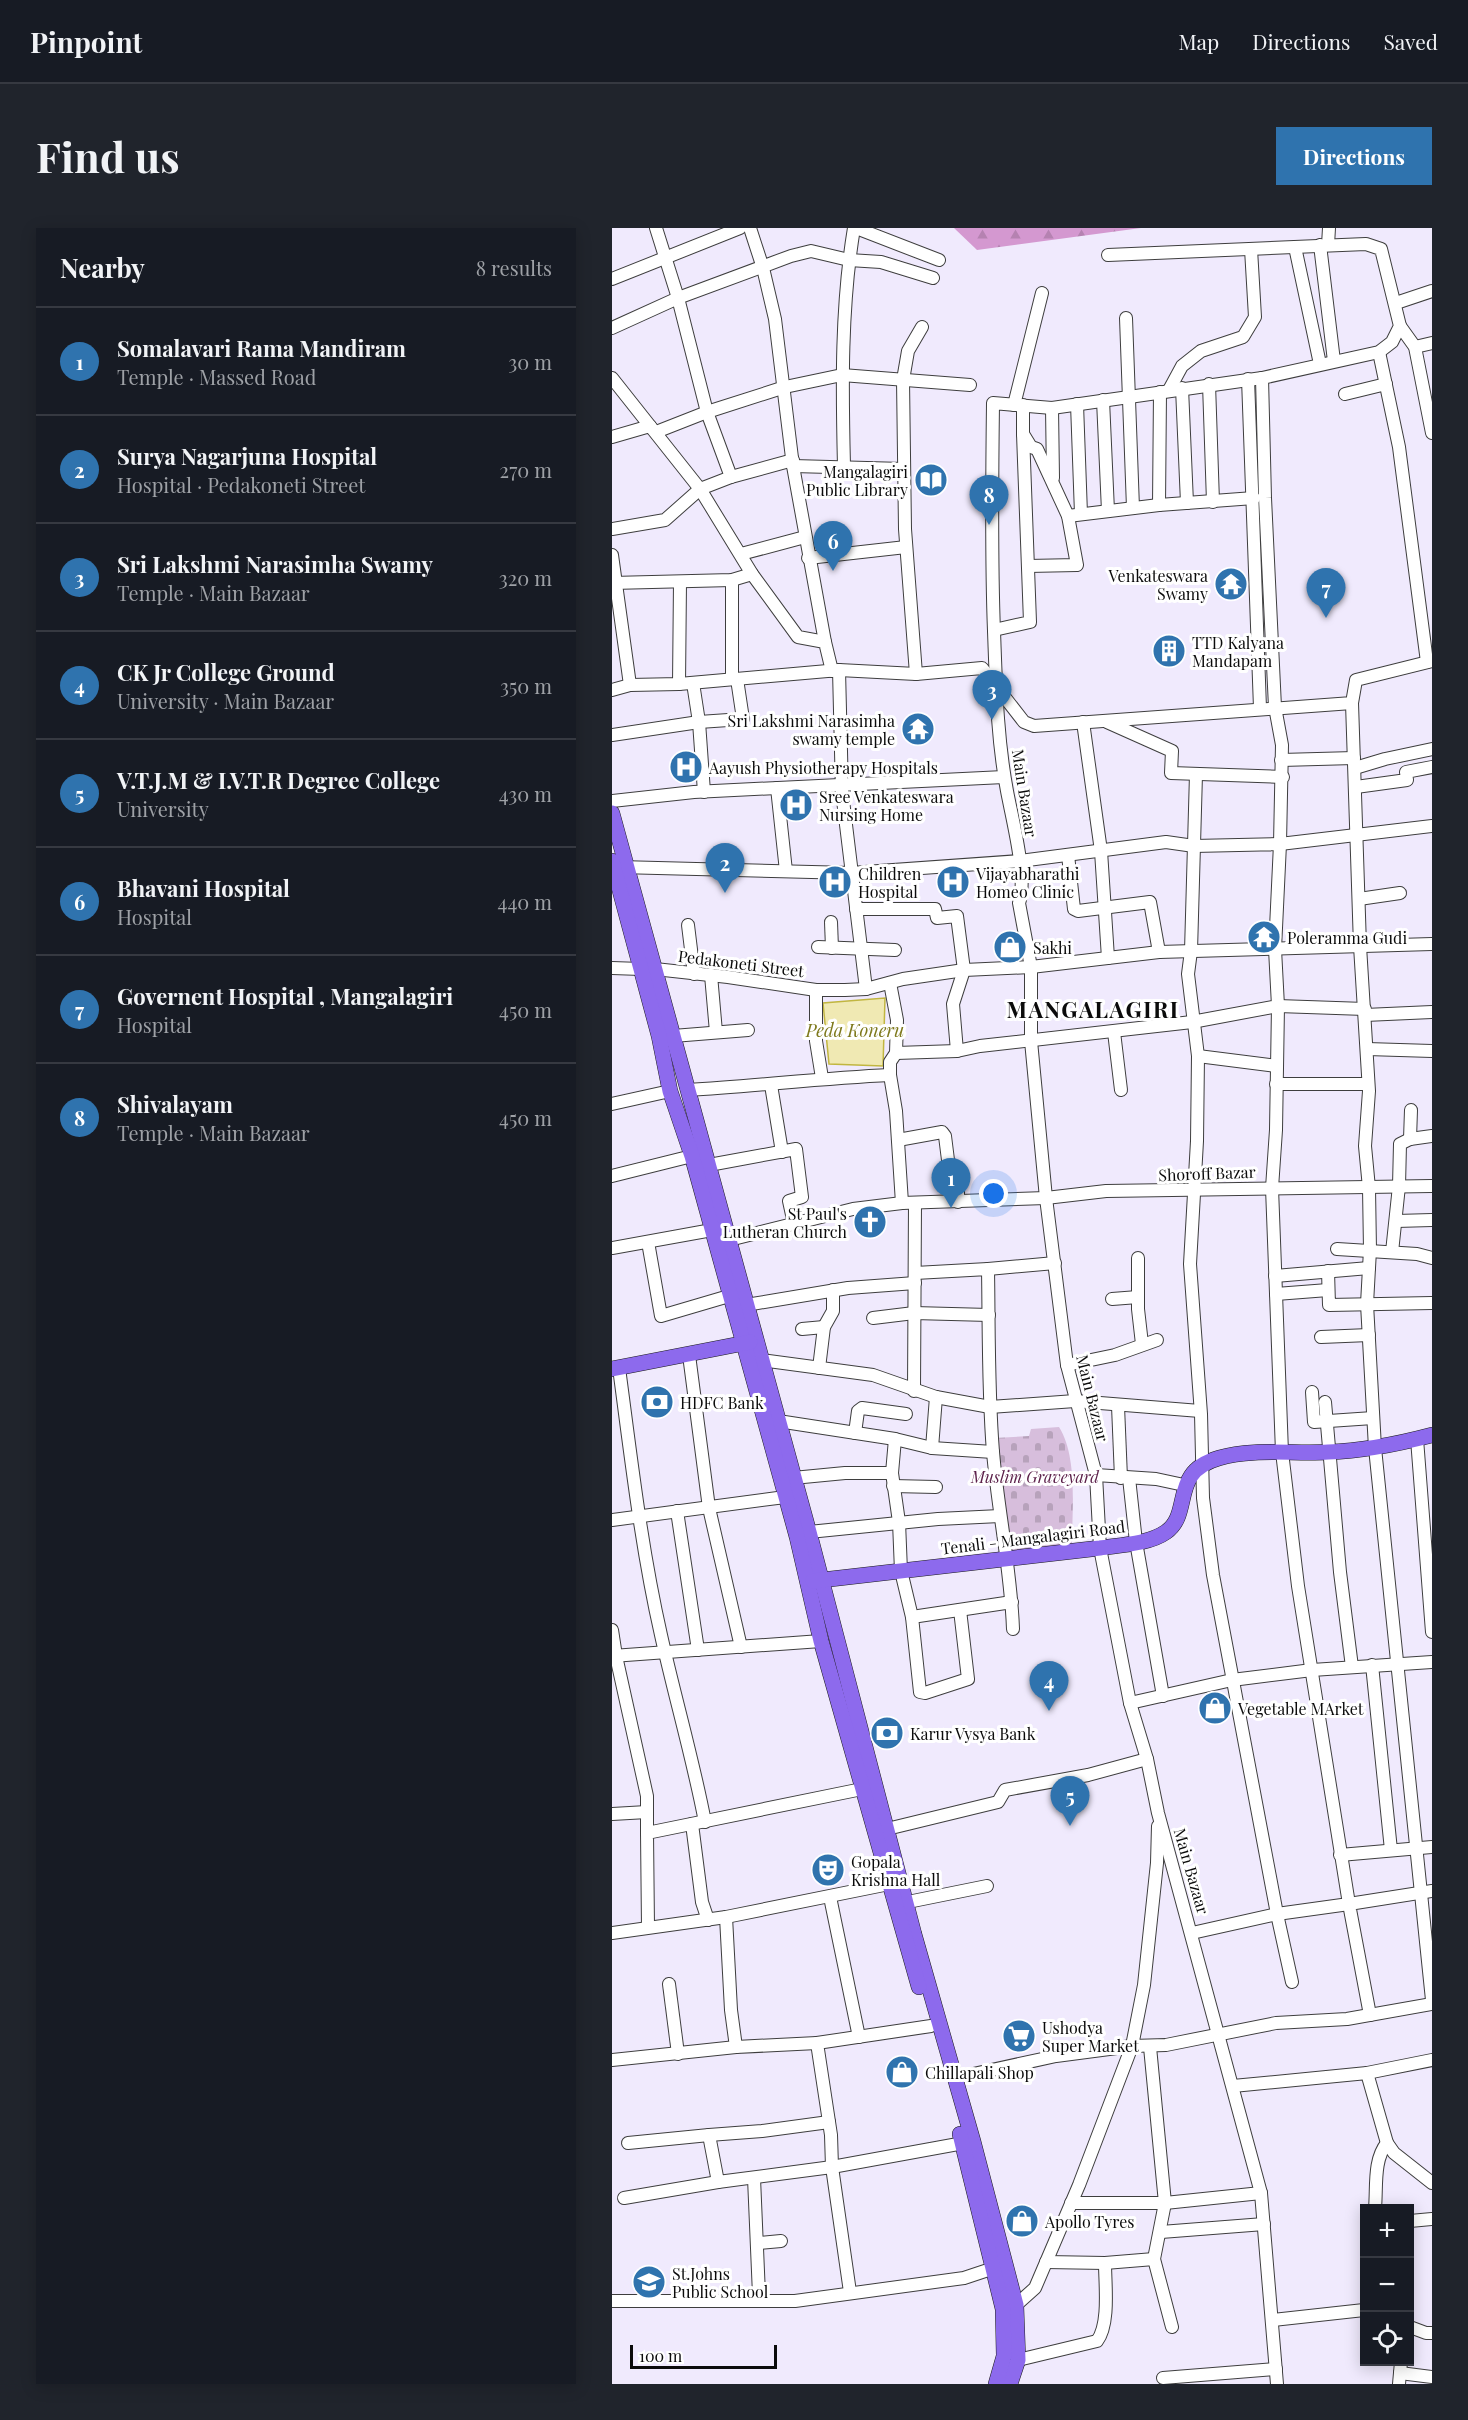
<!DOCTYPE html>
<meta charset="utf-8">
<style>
:root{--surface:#171b24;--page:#20242c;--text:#f1f3f6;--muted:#9ea1a6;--line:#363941;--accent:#2f73ae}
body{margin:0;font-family:"Playfair Display",serif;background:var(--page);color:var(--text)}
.controls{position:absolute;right:18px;bottom:18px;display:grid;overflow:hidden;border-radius:0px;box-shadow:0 3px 15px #0003}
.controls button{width:54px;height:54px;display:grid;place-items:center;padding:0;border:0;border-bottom:2px solid var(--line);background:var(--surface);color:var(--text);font:30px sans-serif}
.scale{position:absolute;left:18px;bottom:15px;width:147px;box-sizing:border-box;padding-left:6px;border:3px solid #0b0b0b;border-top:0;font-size:16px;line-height:21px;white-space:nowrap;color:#0b0b0b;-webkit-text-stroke:4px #fff;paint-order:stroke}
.you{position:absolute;left:382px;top:966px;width:21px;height:21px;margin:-15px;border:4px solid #fff;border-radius:50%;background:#1a73e8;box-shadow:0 0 0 9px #1a73e833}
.badge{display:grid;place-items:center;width:39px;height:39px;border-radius:50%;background:var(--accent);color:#fff;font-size:20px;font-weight:700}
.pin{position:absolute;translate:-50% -50px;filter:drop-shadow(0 2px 3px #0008)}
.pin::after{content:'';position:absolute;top:32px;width:21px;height:18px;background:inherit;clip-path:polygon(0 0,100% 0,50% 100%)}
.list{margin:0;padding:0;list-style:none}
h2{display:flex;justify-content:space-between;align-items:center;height:78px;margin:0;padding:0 24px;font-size:26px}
h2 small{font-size:20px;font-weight:400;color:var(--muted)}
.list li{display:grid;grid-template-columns:39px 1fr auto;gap:18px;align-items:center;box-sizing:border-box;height:108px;padding:0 24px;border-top:2px solid var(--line)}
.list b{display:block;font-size:22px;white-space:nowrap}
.list p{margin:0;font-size:20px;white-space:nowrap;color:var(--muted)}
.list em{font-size:20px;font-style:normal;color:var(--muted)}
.icon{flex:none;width:33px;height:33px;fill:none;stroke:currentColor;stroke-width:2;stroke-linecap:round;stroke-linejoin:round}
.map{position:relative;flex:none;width:820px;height:2156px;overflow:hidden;border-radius:0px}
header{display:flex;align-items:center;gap:36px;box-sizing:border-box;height:84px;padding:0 30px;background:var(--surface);border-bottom:2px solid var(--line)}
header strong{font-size:28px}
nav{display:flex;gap:33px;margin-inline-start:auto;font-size:21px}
.intro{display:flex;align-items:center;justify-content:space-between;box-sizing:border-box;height:144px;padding:0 36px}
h1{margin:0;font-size:42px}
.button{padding:15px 27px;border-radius:0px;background:var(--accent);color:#fff;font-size:21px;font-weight:700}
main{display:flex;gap:36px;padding:0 36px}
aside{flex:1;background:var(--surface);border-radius:0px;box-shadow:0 3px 15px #0003}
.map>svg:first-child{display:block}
</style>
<header>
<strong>Pinpoint</strong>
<nav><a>Map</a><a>Directions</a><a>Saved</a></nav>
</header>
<div class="intro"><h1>Find us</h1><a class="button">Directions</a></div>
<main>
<aside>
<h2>Nearby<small>8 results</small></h2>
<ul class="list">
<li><span class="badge">1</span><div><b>Somalavari Rama Mandiram</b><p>Temple · Massed Road</p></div><em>30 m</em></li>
<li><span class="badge">2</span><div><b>Surya Nagarjuna Hospital</b><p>Hospital · Pedakoneti Street</p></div><em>270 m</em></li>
<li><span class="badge">3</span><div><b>Sri Lakshmi Narasimha Swamy</b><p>Temple · Main Bazaar</p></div><em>320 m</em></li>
<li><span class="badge">4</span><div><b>CK Jr College Ground</b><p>University · Main Bazaar</p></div><em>350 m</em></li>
<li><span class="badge">5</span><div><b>V.T.J.M &amp; I.V.T.R Degree College</b><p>University</p></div><em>430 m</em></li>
<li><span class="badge">6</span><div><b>Bhavani Hospital</b><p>Hospital</p></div><em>440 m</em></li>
<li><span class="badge">7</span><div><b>Governent Hospital , Mangalagiri</b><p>Hospital</p></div><em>450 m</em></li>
<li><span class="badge">8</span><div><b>Shivalayam</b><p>Temple · Main Bazaar</p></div><em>450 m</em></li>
</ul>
</aside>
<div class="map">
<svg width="820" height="2156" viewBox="0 0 820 2156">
<defs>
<pattern id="forest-firs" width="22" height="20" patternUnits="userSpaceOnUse" patternTransform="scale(1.5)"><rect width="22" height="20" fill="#d498d0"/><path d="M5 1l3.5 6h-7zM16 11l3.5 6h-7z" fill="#b582b1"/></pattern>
<pattern id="cemetery-stones" width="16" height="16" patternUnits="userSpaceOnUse" patternTransform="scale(1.5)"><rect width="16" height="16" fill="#d7bedc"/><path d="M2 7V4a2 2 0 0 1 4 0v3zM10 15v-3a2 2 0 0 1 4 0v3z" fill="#b7a2bb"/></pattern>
</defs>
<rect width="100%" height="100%" fill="#f0eafd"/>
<polygon fill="url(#forest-firs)" points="342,0 529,0 365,22"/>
<path fill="url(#cemetery-stones)" d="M447,1199C466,1229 460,1282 460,1317L395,1324L383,1210L417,1208L419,1201Z"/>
<polygon fill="#f0e9b3" stroke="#c1b640" stroke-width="1.5" points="273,770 271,838 217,836 211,775"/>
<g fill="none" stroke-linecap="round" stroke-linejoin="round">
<defs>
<g id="minor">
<polyline points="44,0 66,70 95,184 119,249"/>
<polyline points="138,0 151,40 163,91 181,238 213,414"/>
<polyline points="244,0 327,32"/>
<polyline points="708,17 722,133"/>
<polyline points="716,17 717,0"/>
<polyline points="683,19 708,136"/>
<path d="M496,27L754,16L769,21L788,98L780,114L767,124L650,150L440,180L381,175C380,251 379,327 382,403C384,456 385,510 395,563C400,590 416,651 407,675L419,739V813L434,970L455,1137L484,1247L488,1320L518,1475L535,1531L546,1585L649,1965L665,2156"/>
<polyline points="0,51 128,0"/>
<polyline points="784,75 820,63"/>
<polyline points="514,90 521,280"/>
<polyline points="788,98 803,119 820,205"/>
<polyline points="0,100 66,70 179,28 199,23 237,32 269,34 321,50"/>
<polyline points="803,119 820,115"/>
<polyline points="767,124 787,219 815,434"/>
<polyline points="0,150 38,198"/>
<polyline points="650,150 653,270 663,479 670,517 668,616 820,598"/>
<polyline points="636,151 648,480"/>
<polyline points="597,156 601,274"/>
<polyline points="570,160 575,275"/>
<polyline points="557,162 570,138 589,123 631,109 643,89 639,21"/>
<polyline points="733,166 774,156"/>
<polyline points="491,172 496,283"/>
<polyline points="465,176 469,286"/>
<polyline points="402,177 430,65"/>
<polyline points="411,177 411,206 419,219 425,221 456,288 465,337 416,338"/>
<polyline points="440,180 441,250"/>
<polyline points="44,204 95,184 173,159 230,147 358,157"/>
<polyline points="0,209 38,198 88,261 140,346 186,409 213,414 220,443"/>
<polyline points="181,238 292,241"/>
<path d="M232,238C230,159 229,78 242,0"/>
<polyline points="547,277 548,164"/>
<polyline points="456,288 547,277 642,270"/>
<polyline points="0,301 53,292 88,261 119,249 181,232"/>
<polyline points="129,326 193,309"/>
<polyline points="0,327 18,457"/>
<polyline points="196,330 294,319"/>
<polyline points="0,355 120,352 140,346"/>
<polyline points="382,402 418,394 411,206"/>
<polyline points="227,442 230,564 254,761"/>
<polyline points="304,446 293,301 291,152 296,123 310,99"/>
<polyline points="120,451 120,352"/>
<polyline points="81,455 87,494 92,564"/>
<polyline points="67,456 68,354"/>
<polyline points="0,462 18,457 67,456 227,442 304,446 370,440 412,494 422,498 740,475 744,452 820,433"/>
<polyline points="740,475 748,718 757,863 753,918 757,960 758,1022 755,1076 763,1220 820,1772"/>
<polyline points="471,494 489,623 496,730"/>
<polyline points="495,494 560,523 559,545 671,549"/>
<polyline points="0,507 87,494 131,491 125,451"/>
<polyline points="669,532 742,530"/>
<polyline points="743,540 773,531 820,521"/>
<polyline points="584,546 579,723 576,746 586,828 585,913 578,1036 589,1186 591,1270 601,1347 665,1686 680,1754"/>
<polyline points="744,559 795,552 794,544 820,539"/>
<polyline points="165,560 174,643"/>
<polyline points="0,573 82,564 392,549"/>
<polyline points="456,627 462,681 466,683 538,674 547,724"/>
<polyline points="7,639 239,645 408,633 554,614 582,618 668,616 663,721 666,778 664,902 660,960 670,1224 686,1358 737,1676 665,1686 580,1705"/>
<polyline points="747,671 788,665"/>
<polyline points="244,681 323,681 325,690 345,688 352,742 341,776 345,823"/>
<polyline points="219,694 220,720"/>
<polyline points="76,697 82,746"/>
<polyline points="206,719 283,722"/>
<polyline points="0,740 29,741"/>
<polyline points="43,741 116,749 204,762 233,762 254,761 291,751 352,742 419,739 547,724 820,716"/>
<polyline points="99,747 104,804"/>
<polyline points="278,755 285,792 284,825 278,834 278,847 284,883 290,975"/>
<polyline points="204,762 204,813 210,850"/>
<polyline points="753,787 820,784"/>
<polyline points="502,804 509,862"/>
<polyline points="61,808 136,802"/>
<polyline points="755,821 820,823"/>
<polyline points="284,825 345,823 368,818 580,794 666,778 753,781"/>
<polyline points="586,828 665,838"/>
<polyline points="664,856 756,856"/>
<polyline points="159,857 170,924"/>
<path d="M76,862C144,858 211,850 278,847"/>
<polyline points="0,876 58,863"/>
<polyline points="798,911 799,882"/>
<polyline points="286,912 330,904 333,908 336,932 346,952 346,974"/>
<polyline points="97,937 184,921 190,969 177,973 182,996"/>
<polyline points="0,948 80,928"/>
<polyline points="784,993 820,992"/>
<polyline points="117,1012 241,981 290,975 434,970 494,963 820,958"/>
<polyline points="36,1014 49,1088 117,1068"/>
<polyline points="0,1020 100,1002"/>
<polyline points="725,1021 805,1026 820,1030"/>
<polyline points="780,1024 787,958 788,916 798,911 820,908"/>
<polyline points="526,1030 526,1081 530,1116"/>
<polyline points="376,1041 443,1035"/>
<polyline points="716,1043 717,1077 820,1075"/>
<path d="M303,1045L376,1041C377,1102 376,1163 381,1224C386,1283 399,1342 401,1401"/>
<polyline points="663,1048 757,1040"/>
<polyline points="664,1066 716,1062"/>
<polyline points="500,1071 526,1069"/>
<polyline points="134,1077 236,1060 303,1055"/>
<polyline points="261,1090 302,1085 377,1087"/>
<polyline points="190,1101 212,1099"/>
<polyline points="709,1109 757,1107"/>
<polyline points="77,1127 97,1280 129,1419"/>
<polyline points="142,1131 261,1147 324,1169 378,1179 463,1173 588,1183"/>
<polyline points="455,1137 503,1127 545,1112"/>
<path d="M7,1140C19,1229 29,1319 49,1407C63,1470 81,1531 93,1594"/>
<polyline points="207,1140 212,1099 221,1083 221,1062"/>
<polyline points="302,1163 303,975"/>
<polyline points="700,1164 702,1194 761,1190"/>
<polyline points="713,1174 728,1344 740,1439"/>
<polyline points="506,1178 509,1250"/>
<polyline points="166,1193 283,1211 320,1220 381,1224"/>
<polyline points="243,1205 246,1183 250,1180 294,1186"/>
<polyline points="283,1211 280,1245 287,1294 289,1343 300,1389 308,1464 313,1465 356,1451 348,1382"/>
<polyline points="805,1211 820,1404"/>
<polyline points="320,1220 324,1169"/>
<polyline points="484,1247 544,1251 572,1257"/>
<polyline points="181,1250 233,1245 280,1245"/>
<polyline points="517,1250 524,1314 551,1468"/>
<polyline points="281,1258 324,1259"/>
<polyline points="65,1283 86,1422"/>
<polyline points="0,1292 173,1269"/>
<polyline points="197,1304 326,1291 388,1288"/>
<polyline points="300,1389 400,1374"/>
<polyline points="0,1402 4,1428 35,1568 35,1605"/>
<polyline points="0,1428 209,1413"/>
<polyline points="760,1437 779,1622"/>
<polyline points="518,1475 620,1452 700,1442 820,1434"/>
<polyline points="0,1586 35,1584"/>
<polyline points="80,1596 90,1674 96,1692"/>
<polyline points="275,1601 386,1574 393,1562 476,1547 535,1531"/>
<polyline points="728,1627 820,1619"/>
<polyline points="218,1669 247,1809"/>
<polyline points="286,1676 375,1658"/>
<polyline points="114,1689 119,1782 124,1819"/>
<polyline points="36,1699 35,1605 250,1561"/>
<polyline points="0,1705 114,1689 277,1656"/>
<polyline points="57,1756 66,1826"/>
<polyline points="758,1787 737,1676 820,1663"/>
<polyline points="538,1819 553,1975 542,2031 560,2099"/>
<polyline points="0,1832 124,1819 205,1815"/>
<polyline points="755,1845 820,1832"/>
<polyline points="343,1850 444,1828 520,1818 554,1817 664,1795 735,1791 820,1776"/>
<polyline points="621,1858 755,1845 775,1915 782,1925 820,1955"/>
<polyline points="217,1894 150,1903 97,1907 106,1954 220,1939 357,1914"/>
<polyline points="16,1915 97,1907"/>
<polyline points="142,1950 147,2067 144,2073"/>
<polyline points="12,1970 106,1954"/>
<polyline points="459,1975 553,1975 649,1965"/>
<path d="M763,1980C765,1959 761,1932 775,1915"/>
<polyline points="798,1993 820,1991"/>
<polyline points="549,2004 652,1996"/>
<polyline points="146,2015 169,2013"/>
<polyline points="434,2034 493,2035 542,2031"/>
<polyline points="238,2064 220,1939 219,1907 205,1815 319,1798"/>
<polyline points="0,2073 183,2073 352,2050 382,2040"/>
<polyline points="398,2079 404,2077 423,2060 467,1957 520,1818 532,1757 545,1635 546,1598"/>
<polyline points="661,2092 752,2082"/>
<polyline points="798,2099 814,2105 820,2105"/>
<path d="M406,2132L485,2113C498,2096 493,2056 493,2035"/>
<polyline points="788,2145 820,2149"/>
<polyline points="551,2150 664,2141"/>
<polyline points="787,2156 789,2134"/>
</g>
<g id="major">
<polyline points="0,585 197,1304 302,1706 361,1913 404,2077 406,2132 398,2156"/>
<polyline points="0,633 47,808 58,863 80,928 185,1309 209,1413 307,1759"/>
<polyline points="0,1141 138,1114"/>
<path d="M201,1353L488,1320C508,1317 537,1316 554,1304C581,1285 557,1244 607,1230C641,1220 681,1226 716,1224C751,1223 786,1216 820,1207"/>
<polyline points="348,1906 391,2081 392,2128 384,2156"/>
</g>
</defs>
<use href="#minor" stroke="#3e3e3e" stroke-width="14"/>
<use href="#major" stroke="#1c1c1c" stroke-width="16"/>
<use href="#minor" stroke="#fff" stroke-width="12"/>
<use href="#major" stroke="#8d6aed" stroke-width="15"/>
</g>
<defs>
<symbol id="library-disc" viewBox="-11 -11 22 22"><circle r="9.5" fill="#2f73ae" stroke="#fff"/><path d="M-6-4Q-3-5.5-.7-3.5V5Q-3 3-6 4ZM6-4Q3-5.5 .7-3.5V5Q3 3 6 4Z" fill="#fff"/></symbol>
<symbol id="temple-disc" viewBox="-11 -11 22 22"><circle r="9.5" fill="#2f73ae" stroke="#fff"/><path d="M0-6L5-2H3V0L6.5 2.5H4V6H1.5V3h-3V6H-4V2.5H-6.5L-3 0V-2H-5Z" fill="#fff"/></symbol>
<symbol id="building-disc" viewBox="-11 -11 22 22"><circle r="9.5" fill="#2f73ae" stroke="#fff"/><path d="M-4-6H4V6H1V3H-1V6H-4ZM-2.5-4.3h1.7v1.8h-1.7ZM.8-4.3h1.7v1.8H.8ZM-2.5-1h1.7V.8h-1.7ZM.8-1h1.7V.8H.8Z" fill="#fff"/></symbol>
<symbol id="hospital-disc" viewBox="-11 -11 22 22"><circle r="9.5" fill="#2f73ae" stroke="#fff"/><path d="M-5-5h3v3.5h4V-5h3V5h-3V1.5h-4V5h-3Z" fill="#fff"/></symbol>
<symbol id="shop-disc" viewBox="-11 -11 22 22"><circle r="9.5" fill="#2f73ae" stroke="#fff"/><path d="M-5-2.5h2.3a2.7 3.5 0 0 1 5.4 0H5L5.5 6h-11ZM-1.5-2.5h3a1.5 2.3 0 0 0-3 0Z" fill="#fff"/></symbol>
<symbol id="church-disc" viewBox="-11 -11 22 22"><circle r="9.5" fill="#2f73ae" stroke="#fff"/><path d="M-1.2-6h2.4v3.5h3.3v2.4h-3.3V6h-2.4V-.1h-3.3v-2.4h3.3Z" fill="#fff"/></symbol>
<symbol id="bank-disc" viewBox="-11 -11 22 22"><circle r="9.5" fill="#2f73ae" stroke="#fff"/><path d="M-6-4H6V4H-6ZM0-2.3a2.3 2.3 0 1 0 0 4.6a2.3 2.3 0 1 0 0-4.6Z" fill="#fff"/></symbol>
<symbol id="theatre-disc" viewBox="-11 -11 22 22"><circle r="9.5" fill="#2f73ae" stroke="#fff"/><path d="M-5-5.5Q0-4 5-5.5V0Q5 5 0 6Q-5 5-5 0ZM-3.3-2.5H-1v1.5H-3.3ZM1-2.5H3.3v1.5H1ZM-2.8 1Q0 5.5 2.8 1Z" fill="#fff"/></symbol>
<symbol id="supermarket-disc" viewBox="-11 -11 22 22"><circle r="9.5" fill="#2f73ae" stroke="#fff"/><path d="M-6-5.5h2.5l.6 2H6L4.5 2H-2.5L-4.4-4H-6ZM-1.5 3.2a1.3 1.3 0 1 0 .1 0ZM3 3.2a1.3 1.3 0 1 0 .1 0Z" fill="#fff"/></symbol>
<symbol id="school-disc" viewBox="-11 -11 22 22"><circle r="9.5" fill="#2f73ae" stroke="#fff"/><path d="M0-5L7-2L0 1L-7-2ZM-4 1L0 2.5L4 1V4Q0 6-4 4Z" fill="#fff"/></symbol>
</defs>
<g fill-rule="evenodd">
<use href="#library-disc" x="300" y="233" width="38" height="38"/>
<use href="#temple-disc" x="600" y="337" width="38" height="38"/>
<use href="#building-disc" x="538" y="404" width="38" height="38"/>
<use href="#temple-disc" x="287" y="482" width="38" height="38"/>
<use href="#hospital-disc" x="55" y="520" width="38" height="38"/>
<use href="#hospital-disc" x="165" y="558" width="38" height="38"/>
<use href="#hospital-disc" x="204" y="635" width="38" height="38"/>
<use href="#hospital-disc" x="322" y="635" width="38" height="38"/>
<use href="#temple-disc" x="633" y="690" width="38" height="38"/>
<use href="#shop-disc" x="379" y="700" width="38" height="38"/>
<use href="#church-disc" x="239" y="975" width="38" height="38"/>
<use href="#bank-disc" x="26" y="1155" width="38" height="38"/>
<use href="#shop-disc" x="584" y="1461" width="38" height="38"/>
<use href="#bank-disc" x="256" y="1486" width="38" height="38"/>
<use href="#theatre-disc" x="197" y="1623" width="38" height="38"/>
<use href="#supermarket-disc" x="388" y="1789" width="38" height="38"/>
<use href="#shop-disc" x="271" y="1825" width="38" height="38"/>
<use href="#shop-disc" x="391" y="1974" width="38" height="38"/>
<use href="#school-disc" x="18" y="2035" width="38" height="38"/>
</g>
<g text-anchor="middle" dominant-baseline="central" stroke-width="6" stroke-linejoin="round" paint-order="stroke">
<g font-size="16" fill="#0b0b0b" stroke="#fff" text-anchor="start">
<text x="296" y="243" text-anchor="end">Mangalagiri<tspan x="296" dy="18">Public Library</tspan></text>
<text x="596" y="347" text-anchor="end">Venkateswara<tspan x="596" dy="18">Swamy</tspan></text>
<text x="580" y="414">TTD Kalyana<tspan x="580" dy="18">Mandapam</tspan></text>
<text x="283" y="492" text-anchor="end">Sri Lakshmi Narasimha<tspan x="283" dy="18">swamy temple</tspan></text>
<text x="97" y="539">Aayush Physiotherapy Hospitals</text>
<text x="207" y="568">Sree Venkateswara<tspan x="207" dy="18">Nursing Home</tspan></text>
<text x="246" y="645">Children<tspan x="246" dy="18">Hospital</tspan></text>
<text x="364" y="645">Vijayabharathi<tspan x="364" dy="18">Homeo Clinic</tspan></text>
<text x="675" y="709">Poleramma Gudi</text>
<text x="421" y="719">Sakhi</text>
<text x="235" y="985" text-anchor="end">St Paul's<tspan x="235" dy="18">Lutheran Church</tspan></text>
<text x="68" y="1174">HDFC Bank</text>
<text x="626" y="1480">Vegetable MArket</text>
<text x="298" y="1505">Karur Vysya Bank</text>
<text x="239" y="1633">Gopala<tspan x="239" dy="18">Krishna Hall</tspan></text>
<text x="430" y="1799">Ushodya<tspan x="430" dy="18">Super Market</tspan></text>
<text x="313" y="1844">Chillapali Shop</text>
<text x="433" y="1993">Apollo Tyres</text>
<text x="60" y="2045">St.Johns<tspan x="60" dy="18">Public School</tspan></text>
</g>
<g font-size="16" fill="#0b0b0b" stroke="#fff">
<text transform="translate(413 565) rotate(81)">Main Bazaar</text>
<text transform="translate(129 735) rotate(7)">Pedakoneti Street</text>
<text transform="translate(595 945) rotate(-2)">Shoroff Bazar</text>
<text transform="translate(481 1170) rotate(76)">Main Bazaar</text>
<text transform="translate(421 1309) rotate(-7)">Tenali - Mangalagiri Road</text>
<text transform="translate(580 1643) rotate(74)">Main Bazaar</text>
</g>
<g font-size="16" font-style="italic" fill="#5c214a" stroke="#fff">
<text x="423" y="1248">Muslim Graveyard</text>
</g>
<g font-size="18" font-style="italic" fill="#7e791d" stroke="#fff">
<text x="243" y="802">Peda Koneru</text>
</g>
<g font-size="22" font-weight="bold" letter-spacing="1.5" fill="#0b0b0b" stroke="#fff">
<text x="481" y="781">MANGALAGIRI</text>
</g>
</g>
</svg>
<div class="controls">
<button>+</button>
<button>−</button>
<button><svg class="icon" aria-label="locate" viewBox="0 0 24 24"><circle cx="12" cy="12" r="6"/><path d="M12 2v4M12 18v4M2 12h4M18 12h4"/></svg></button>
</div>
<div class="scale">100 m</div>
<div class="you"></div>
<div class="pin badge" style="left:339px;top:980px">1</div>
<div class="pin badge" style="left:113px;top:665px">2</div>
<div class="pin badge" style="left:380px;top:492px">3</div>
<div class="pin badge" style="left:437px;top:1483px">4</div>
<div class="pin badge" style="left:458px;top:1598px">5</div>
<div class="pin badge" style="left:221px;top:343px">6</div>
<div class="pin badge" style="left:714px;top:390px">7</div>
<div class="pin badge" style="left:377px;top:297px">8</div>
</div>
</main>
